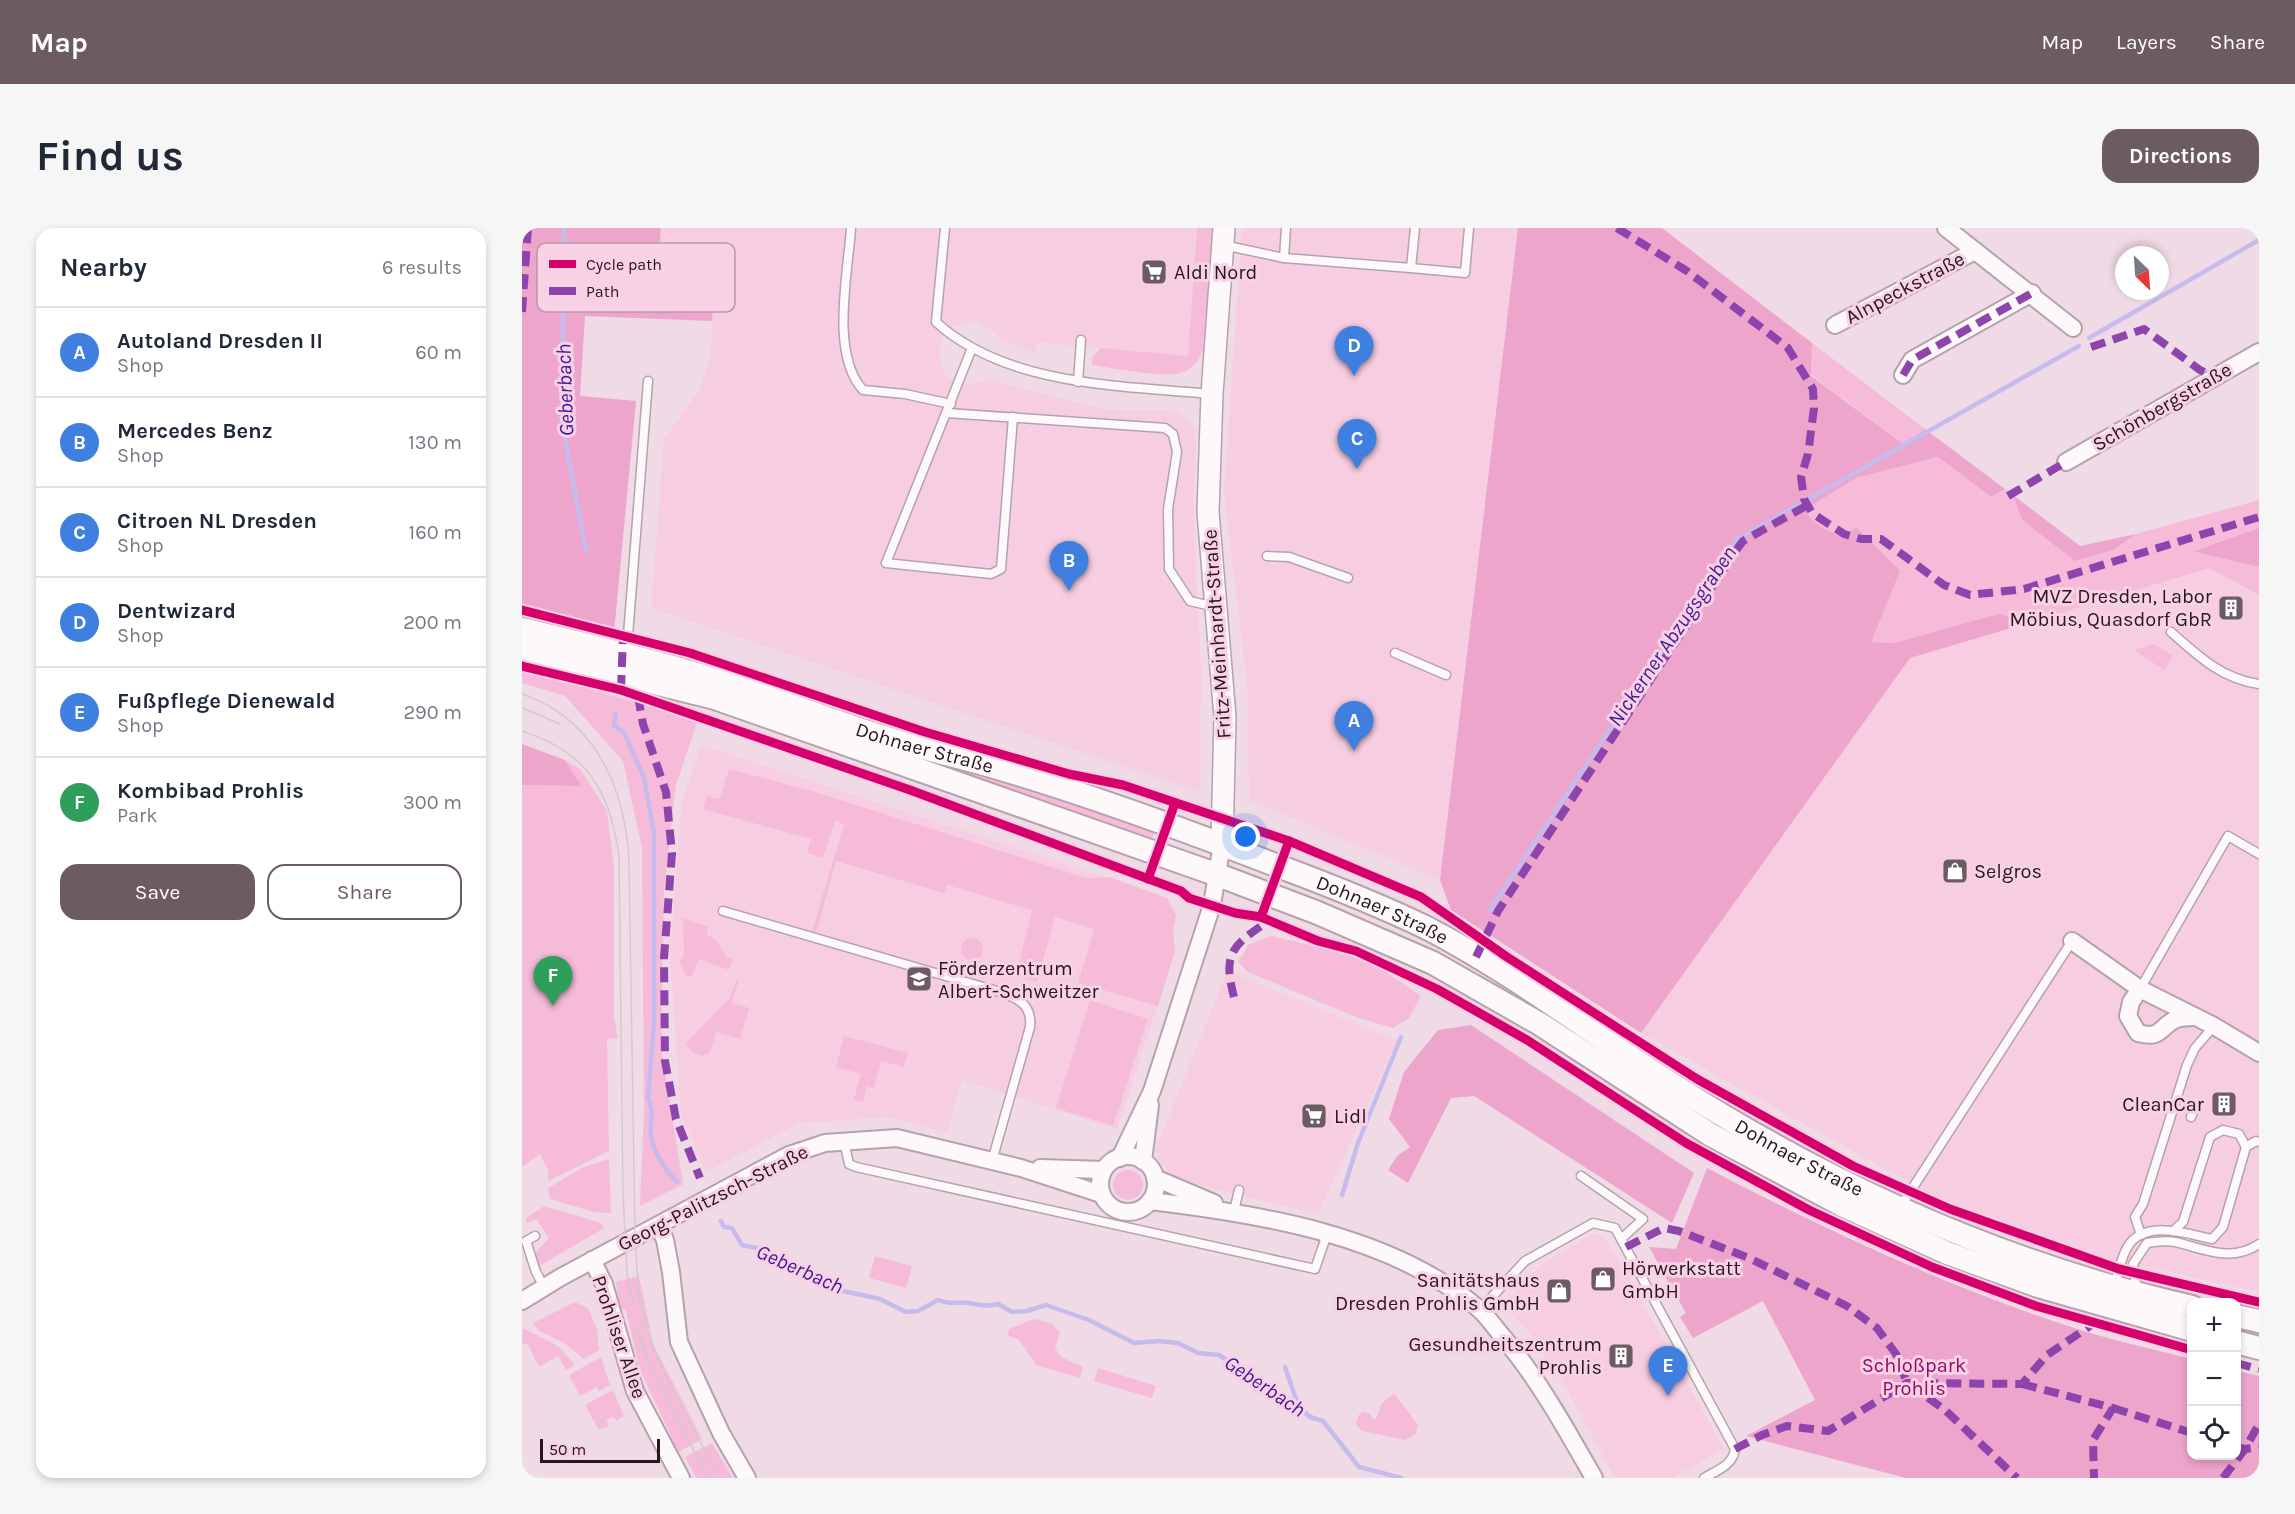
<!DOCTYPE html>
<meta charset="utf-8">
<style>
:root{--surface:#fff;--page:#f6f6f7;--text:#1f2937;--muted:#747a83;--line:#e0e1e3;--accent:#6d5b64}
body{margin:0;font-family:Karla,sans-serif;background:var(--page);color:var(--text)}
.controls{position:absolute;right:18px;bottom:18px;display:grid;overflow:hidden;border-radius:12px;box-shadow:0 3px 9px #0003}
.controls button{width:54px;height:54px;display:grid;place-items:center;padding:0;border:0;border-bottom:2px solid var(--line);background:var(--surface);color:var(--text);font:30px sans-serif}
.compass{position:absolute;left:1593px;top:18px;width:54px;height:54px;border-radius:50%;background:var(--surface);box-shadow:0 3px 9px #0003;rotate:155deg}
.scale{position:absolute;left:18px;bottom:15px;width:120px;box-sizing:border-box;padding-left:6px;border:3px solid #27161f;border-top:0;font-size:16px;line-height:21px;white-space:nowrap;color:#27161f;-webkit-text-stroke:4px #f9d1e4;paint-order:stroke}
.you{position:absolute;left:724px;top:609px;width:21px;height:21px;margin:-15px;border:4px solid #fff;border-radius:50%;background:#1a73e8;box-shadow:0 0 0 9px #1a73e833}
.badge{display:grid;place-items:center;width:39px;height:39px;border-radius:50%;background:var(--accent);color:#fff;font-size:20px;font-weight:700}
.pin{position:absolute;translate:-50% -50px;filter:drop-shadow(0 2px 3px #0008)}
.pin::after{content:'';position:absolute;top:32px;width:21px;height:18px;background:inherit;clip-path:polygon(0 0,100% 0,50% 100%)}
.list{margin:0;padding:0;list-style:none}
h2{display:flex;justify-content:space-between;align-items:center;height:78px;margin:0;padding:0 24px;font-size:26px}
h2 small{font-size:20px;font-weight:400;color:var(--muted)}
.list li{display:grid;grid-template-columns:39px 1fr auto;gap:18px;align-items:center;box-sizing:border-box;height:90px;padding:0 24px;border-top:2px solid var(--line)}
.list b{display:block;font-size:22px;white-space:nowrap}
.list p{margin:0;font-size:20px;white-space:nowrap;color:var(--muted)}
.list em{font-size:20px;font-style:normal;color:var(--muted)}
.actions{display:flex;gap:12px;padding:18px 24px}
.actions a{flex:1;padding:14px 0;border:2px solid var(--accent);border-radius:18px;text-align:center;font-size:21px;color:var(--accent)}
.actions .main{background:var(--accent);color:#fff}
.icon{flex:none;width:33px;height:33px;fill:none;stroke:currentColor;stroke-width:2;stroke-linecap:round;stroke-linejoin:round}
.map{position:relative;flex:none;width:1737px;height:1250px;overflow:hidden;border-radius:18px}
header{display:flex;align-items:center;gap:36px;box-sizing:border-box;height:84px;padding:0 30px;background:var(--accent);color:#fff}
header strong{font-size:28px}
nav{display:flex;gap:33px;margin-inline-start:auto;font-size:21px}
.intro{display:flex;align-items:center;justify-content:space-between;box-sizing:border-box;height:144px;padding:0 36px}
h1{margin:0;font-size:42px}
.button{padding:15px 27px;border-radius:18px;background:var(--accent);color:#fff;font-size:21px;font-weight:700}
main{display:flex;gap:36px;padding:0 36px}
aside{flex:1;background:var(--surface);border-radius:18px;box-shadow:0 3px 9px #0003}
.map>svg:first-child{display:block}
</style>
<header>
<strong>Map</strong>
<nav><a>Map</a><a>Layers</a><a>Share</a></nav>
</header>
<div class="intro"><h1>Find us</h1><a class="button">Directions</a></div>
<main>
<aside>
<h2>Nearby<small>6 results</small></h2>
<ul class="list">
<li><span class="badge" style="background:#3f7fe0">A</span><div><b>Autoland Dresden II</b><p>Shop</p></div><em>60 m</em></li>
<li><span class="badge" style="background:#3f7fe0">B</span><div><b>Mercedes Benz</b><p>Shop</p></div><em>130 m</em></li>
<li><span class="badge" style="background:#3f7fe0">C</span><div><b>Citroen NL Dresden</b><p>Shop</p></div><em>160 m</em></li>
<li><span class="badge" style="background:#3f7fe0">D</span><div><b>Dentwizard</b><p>Shop</p></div><em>200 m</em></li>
<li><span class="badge" style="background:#3f7fe0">E</span><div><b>Fußpflege Dienewald</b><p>Shop</p></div><em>290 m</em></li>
<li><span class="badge" style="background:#2e9e5b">F</span><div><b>Kombibad Prohlis</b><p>Park</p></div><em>300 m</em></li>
</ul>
<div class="actions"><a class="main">Save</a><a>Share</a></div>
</aside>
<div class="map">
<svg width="1737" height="1250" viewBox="0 0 1737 1250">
<rect width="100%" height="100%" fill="#f0dae5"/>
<g fill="#f7cde2">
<polygon points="139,0 675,0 666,128 515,114 513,125 479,112 472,103 452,92 430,99 419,111 418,133 425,150 448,156 470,152 583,182 652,183 664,189 672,201 674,219 671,275 679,443 678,564 129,380 142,211 178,161 188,131 195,27 137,20"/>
<polygon points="720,0 996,0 918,652 727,572 726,463 702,265"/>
<polygon points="1687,340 1737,367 1737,1064 1592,1032 1419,972 1119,805 1388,430"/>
<polygon points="180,517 645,670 654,687 651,704 653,723 595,901 440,852 425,905 366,889 278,895 184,944 159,886 148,724 160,574"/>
<polygon points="705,743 875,812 796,986 662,953 646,945 635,928 634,920"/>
<polygon points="1076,1006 1081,1008 1090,1021 1202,1221 1150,1250 1093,1250 1044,1160 1007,1104 981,1077 1019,1037 1068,1007"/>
</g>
<g fill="#f5bbd9">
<path d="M675,0H691L681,122C677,132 671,142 659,145C641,150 590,140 570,137L571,128L579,120L666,128Z"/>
<polygon points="1290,115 1403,201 1381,216 1289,147"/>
<path d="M1416,229L1469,269L1483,261L1491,267L1500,292L1553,333L1591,322L1614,306L1737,272V300L1672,322L1737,339V367L1687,340L1513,393L1476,386L1372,415L1349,414L1353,319L1334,299L1322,309C1305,303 1293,297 1283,282L1334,250Z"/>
<polygon points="1632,416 1651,428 1642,442 1612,422"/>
<polygon points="0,444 8,444 176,492 154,557 142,661 139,819 161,956 118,978 122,883 120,620 101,533 43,468 0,455"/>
<polygon points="239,476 470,548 632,604 630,610 502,566 459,557"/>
<polygon points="43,532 59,542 85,583 92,640 92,790 96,810 85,811 87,923 26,953 26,941 18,926 0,939 0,557 58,558"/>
<polygon points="207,541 293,564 564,650 587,649 645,670 654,687 651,704 653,723 636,778 556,755 572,701 533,689 515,754 494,748 510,682 425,657 422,665 314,633 294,705 290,703 322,596 313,593 301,630 285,625 289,611 181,581 185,568 198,571"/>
<polygon points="161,690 186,699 185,707 192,710 205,729 211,730 207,742 177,731 169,749 164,747 157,734 162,727"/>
<polygon points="749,708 815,723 861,742 899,768 887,790 871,800 834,789 726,744 716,734 726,717"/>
<circle cx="450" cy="721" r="11"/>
<polygon points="214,753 216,754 210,775 227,780 218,811 194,804 188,825 180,828 170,824 164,815 208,770"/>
<polygon points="568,772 626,791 591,898 534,880"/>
<polygon points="322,808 386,825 382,839 359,833 352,860 345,858 341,874 332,871 339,846 314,839"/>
<polygon points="87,931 89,985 72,984 28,971 26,960 60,940"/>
<circle cx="606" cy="957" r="15"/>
<polygon points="22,978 79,995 82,1000 17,1038 13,1025 27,1010 14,991 5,995 4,990"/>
<polygon points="353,1028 390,1038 384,1060 347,1050"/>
<polygon points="117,1048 131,1116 180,1211 153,1226 147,1215 149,1208 118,1142 104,1083 98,1079 94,1054"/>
<polygon points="53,1074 66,1080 75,1101 77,1122 62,1131 42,1115 16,1102 11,1095"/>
<polygon points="512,1091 529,1095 538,1104 533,1120 539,1129 561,1139 558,1150 514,1137 497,1112 486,1107 487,1101"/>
<polygon points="1,1100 36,1118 53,1137 44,1142 36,1128 17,1139 5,1115 0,1117"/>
<polygon points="79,1129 88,1157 77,1163 75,1159 58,1168 47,1147"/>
<polygon points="576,1140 634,1158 630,1170 572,1153"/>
<polygon points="91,1162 102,1188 94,1193 92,1189 84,1192 87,1198 77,1202 63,1177"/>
<polygon points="872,1165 896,1197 894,1206 883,1212 840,1203 834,1196 836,1188 841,1184 849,1186 849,1190 854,1191 860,1175"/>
<polygon points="190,1215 211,1250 174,1250 163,1229"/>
</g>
<g fill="#eda5cc">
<polygon points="0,0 139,0 137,20 195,27 190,93 63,88 58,168 114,173 92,405 0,380"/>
<path d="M996,0H1140L1290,115L1289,148L1381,216L1403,201L1483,261L1469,269L1416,229L1334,250L1283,282C1292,297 1305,303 1322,309L1334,299L1378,343L1349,414L1372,415L1476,386L1513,393L1388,430L1119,805L929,682L918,652Z"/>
<polygon points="1491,267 1558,318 1614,306 1591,322 1553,333 1500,292"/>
<polygon points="1737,300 1737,339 1671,323"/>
<polygon points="0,516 43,532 59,558 0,557"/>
<polygon points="949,797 1172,945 1150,995 952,868 929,870 886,955 866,942 875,928 888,919 867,891 882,844 916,802"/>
<path d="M1185,940C1305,1003 1426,1059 1555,1101C1592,1113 1632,1121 1669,1131L1670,1228H1714L1715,1143L1737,1148V1250H1384L1224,1208L1293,1172L1241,1073L1171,1110L1158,1089L1164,1085L1127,1019L1154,1021Z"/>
</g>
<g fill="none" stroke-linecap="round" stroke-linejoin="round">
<g stroke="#c5bbed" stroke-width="4.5">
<polyline points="42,0 40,194 64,323"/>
<polyline points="1567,110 1737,12"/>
<path d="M94,486L92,497L102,505L122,549L132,605V794L126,870C133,883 127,894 129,908C131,924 144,943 155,954"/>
<polyline points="968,682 1214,312 1557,118"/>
<polyline points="820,967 836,915 879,809"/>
<path d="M199,993L202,999L210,1000L220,1017L248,1023L270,1041L312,1061L358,1071L384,1084L396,1083L416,1072C430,1078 433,1073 446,1075C460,1077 461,1079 476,1076L490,1084L505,1083L524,1077L567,1092L612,1115L637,1113L656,1115L676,1125L697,1127L776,1178L788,1189L801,1193L837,1239L879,1250"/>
<polyline points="763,1139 776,1177"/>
</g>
<defs>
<g id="service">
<path d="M329,0C326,46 308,126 341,162L383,166L429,176"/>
<path d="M423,0L414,94C484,158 600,158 690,166"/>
<polyline points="701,17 762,30 889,40 893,0"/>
<polyline points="762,30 764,0"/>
<polyline points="889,40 943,45 947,0"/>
<polyline points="450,120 364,335 469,346 479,341 491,189"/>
<polyline points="556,154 559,112"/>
<polyline points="425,185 643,200 651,206 655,224 646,281 647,341 668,373 693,379"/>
<polyline points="745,328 767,329 826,350"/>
<path d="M1649,404C1676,428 1700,451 1737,456"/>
<polyline points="873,425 924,447"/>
<polyline points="107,426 105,420 126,153"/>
<path d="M201,683L468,761C489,768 511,772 508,799L470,933"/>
<polyline points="1618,761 1706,608 1737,626"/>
<polyline points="1669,889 1674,878"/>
<polyline points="322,913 327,936 334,939 793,1041 805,1006"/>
<polyline points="1059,948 1121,991 1099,1011"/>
<polyline points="1379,978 1550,713"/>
<polyline points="712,983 717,962"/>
<polyline points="1651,1003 1661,994 1688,909 1701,902 1717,906 1724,919"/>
<polyline points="1619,1007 1613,989 1621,976 1665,837 1673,820 1692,798"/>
<polyline points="13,1008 4,1013 14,1044 22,1059"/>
<path d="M1592,1059C1596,1046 1599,1029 1606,1018C1624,991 1665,1006 1690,1011L1701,999L1724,919L1734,913L1737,914"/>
<path d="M1615,1062L1611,1036L1625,1015C1633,1014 1644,1012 1653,1014C1683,1021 1709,1035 1737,1016"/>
<path d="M958,1082L1003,1033L1071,995L1093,1000L1213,1221C1211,1237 1196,1242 1182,1250"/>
</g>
<g id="minor">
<polyline points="1424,0 1551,100"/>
<polyline points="1313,97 1453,23"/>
<polyline points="1381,147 1390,132 1510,65"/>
<polyline points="1544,234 1737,124"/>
<polyline points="1550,713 1618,761 1692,798 1737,825"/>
<path d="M1618,761L1609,774L1606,788L1616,805C1639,811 1636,801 1652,792C1658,789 1666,789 1673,789"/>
<circle cx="606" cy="956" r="28"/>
<polyline points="598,930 630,863 690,677 700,616"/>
<polyline points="621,933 628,877"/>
<polyline points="518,940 581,942"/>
<polyline points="633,950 692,975"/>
<path d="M628,973C738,986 870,1007 957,1081C966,1089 973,1100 981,1109C1017,1152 1044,1201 1072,1250"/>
<polyline points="137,998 143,1012 149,1044 157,1114 199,1205 225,1250"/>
<polyline points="70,1032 82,1056 113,1163 159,1250"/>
<polyline points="0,1073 39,1049 267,927 303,915 375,910 499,940 579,966"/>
</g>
<polyline id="tertiary" points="700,616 703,489 686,284 690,166 702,0"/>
<g id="secondary">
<path id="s1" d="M0,401C62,416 124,430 185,449C249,468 311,494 375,513C413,524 452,532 489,544C579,571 668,604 756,638C807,657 858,677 907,701C993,746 1071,807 1153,858C1311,959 1486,1037 1670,1079"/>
<polyline points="0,422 193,470 696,647 796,685 911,735 1018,796 1189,907 1322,978 1425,1025 1516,1058 1670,1102"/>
<polyline points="1714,1088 1737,1093"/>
<polyline points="1714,1114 1737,1120"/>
</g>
</defs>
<use href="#service" stroke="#b5a2ac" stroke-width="11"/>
<use href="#minor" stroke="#b5a2ac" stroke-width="20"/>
<use href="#tertiary" stroke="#b5a2ac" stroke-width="24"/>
<use href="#secondary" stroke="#b5a2ac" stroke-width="26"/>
<use href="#service" stroke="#fdf9fb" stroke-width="8"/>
<use href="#minor" stroke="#fdf9fb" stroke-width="16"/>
<use href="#tertiary" stroke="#fdf9fb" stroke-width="21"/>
<use href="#secondary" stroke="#fdf9fb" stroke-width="22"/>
<g stroke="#d0cacd" stroke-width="1.5">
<path d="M0,466C73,491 102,558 107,630L113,1010L117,1069L127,1109L147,1156L198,1250"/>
<polyline points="0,480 38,496"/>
<path d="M0,503C65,524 88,562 97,628L101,966L105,1046L110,1075"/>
<polyline points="115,1101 126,1134 186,1250"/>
</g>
<g stroke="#8e44ad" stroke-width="8" stroke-dasharray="15 8" stroke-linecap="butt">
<polyline points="1095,0 1165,43 1266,120 1291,161 1292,180 1286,226 1279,249 1282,271 1290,285 1322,306 1339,311 1359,311 1422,357 1448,367 1502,361 1737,289"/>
<polyline points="0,84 6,0"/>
<polyline points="1569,119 1622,101 1678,142 1693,149"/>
<polyline points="1381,147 1390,132 1510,65"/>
<polyline points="1486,268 1544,234"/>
<polyline points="99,462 101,408"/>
<polyline points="116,468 121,496 144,564 150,625 142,730 143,833 154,891 178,950"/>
<polyline points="954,729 976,683 1215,321 1221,313 1284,278"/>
<path d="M712,769C700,724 711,717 748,692"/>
<polyline points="1104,1019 1142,1000 1157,1003 1227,1030 1325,1078 1355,1100 1374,1126 1385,1155 1423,1182 1495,1250"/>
<polyline points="1714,1135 1737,1141"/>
<polyline points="1500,1156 1591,1180 1571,1212 1572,1250"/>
<polyline points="1591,1180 1670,1205"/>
<polyline points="1714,1219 1723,1221 1737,1219"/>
<polyline points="1213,1221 1240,1207 1265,1198 1306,1203 1385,1155 1500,1156 1525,1127 1574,1094"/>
<polyline points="1701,1250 1723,1221 1737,1196"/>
</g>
<defs>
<g id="cycleway">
<polyline points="0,382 168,425 403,504 547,546 601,557 767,613 899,669 985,729 1175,851 1331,938 1428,981 1597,1041 1737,1074"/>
<polyline points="0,438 99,462 388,562 659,663 667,670 713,685 739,689 796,713 834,723 915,761 1005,812 1164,915 1287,982 1410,1039 1514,1078 1670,1122"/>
<polyline points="626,651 653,575"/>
<polyline points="739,689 767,613"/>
</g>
</defs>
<use href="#cycleway" stroke="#f9d1e4" stroke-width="13"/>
<use href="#cycleway" stroke="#d6006c" stroke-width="9"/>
</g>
<defs>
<symbol id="supermarket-square" viewBox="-11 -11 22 22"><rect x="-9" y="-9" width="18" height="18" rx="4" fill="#6d5b64" stroke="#f9d1e4"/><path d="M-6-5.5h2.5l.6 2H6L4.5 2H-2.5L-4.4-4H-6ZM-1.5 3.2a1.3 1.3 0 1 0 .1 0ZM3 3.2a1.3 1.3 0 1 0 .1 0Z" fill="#fff"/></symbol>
<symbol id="building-square" viewBox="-11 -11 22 22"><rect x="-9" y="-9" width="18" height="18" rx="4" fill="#6d5b64" stroke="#f9d1e4"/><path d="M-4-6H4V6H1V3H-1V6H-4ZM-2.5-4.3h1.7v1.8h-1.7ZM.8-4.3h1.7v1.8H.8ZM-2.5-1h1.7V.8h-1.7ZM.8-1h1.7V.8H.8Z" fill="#fff"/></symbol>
<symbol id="shop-square" viewBox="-11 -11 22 22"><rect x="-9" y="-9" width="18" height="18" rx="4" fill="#6d5b64" stroke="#f9d1e4"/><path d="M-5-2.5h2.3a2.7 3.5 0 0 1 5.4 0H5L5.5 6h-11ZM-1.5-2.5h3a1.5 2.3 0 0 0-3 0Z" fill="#fff"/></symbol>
<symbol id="school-square" viewBox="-11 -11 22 22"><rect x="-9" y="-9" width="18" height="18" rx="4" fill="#6d5b64" stroke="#f9d1e4"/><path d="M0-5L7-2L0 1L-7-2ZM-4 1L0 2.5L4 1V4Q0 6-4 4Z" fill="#fff"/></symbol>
</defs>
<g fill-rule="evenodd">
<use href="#supermarket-square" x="617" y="29" width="30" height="30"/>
<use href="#building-square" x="1694" y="365" width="30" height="30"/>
<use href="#shop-square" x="1418" y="628" width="30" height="30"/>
<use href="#school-square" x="382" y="736" width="30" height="30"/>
<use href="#building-square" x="1687" y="861" width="30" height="30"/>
<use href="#supermarket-square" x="777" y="873" width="30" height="30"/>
<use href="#shop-square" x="1066" y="1036" width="30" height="30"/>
<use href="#shop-square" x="1022" y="1048" width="30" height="30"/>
<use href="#building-square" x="1084" y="1113" width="30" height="30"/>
</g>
<g text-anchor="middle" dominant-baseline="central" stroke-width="6" stroke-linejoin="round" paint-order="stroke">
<g font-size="20" fill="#27161f" stroke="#f9d1e4" text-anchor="start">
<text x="652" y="44">Aldi Nord</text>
<text x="1690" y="368" text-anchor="end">MVZ Dresden, Labor<tspan x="1690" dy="23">Möbius, Quasdorf GbR</tspan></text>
<text x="1452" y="643">Selgros</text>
<text x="416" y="740">Förderzentrum<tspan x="416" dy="23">Albert-Schweitzer</tspan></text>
<text x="1682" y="876" text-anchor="end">CleanCar</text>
<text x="812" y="888">Lidl</text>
<text x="1100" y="1040">Hörwerkstatt<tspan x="1100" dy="23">GmbH</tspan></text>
<text x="1018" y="1052" text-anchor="end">Sanitätshaus<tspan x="1018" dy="23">Dresden Prohlis GmbH</tspan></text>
<text x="1080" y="1116" text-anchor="end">Gesundheitszentrum<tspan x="1080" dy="23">Prohlis</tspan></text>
</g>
<g font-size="20" fill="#27161f" stroke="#f9d1e4">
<text transform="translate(1383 60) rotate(-28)">Alnpeckstraße</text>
<text transform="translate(1640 179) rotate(-30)">Schönbergstraße</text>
<text transform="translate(695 406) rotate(-94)">Fritz-Meinhardt-Straße</text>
<text stroke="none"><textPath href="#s1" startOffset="420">Dohnaer Straße</textPath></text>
<text stroke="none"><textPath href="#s1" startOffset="906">Dohnaer Straße</textPath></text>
<text stroke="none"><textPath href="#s1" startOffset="1392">Dohnaer Straße</textPath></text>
<text transform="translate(191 970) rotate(-27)">Georg-Palitzsch-Straße</text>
<text transform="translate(97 1109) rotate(71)">Prohliser Allee</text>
</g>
<g font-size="20" fill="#980969" stroke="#f9d1e4">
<text x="1392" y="1137">Schloßpark<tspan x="1392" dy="23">Prohlis</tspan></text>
</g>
<g font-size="21" font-style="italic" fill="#411999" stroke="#f9d1e4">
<text transform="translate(43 162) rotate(-92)">Geberbach</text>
<text transform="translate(1150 408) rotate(-56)">Nickerner Abzugsgraben</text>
<text transform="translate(278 1041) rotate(24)">Geberbach</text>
<text transform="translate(743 1158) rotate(34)">Geberbach</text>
</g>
</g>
<rect x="15" y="15" width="198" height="69" rx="9" fill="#f9d1e4" stroke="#ba99a9" stroke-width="1.5"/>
<rect x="27" y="32" width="27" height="8" fill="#d6006c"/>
<rect x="27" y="59" width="27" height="8" fill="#8e44ad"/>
<g font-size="16" fill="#27161f">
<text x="64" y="42">Cycle path</text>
<text x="64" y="69">Path</text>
</g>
</svg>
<div class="controls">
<button>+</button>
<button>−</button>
<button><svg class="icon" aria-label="locate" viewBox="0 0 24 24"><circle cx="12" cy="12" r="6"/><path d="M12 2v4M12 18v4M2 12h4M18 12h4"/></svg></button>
</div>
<svg class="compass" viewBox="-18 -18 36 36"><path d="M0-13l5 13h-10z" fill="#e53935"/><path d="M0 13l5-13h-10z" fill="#747a83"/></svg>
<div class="scale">50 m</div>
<div class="you"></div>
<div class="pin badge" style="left:832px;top:523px;background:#3f7fe0">A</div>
<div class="pin badge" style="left:547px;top:363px;background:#3f7fe0">B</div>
<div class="pin badge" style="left:835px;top:241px;background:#3f7fe0">C</div>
<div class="pin badge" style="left:832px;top:148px;background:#3f7fe0">D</div>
<div class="pin badge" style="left:1146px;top:1168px;background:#3f7fe0">E</div>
<div class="pin badge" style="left:31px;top:778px;background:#2e9e5b">F</div>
</div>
</main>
